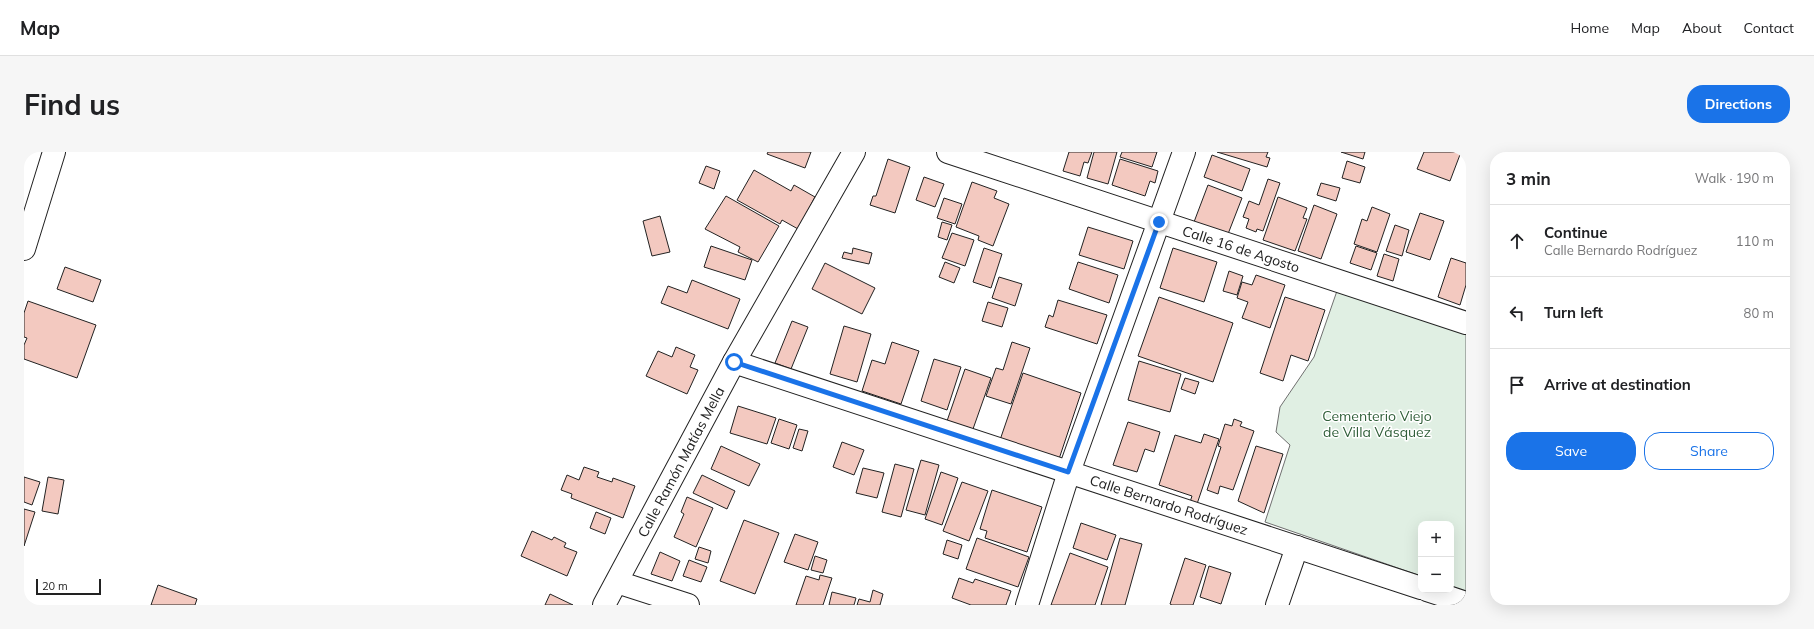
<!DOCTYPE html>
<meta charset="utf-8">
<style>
:root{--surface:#fff;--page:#f6f6f6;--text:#202124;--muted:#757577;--line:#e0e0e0;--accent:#1a73e8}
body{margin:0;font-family:Mulish,sans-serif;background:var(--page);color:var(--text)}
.controls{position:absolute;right:12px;bottom:12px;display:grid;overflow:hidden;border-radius:8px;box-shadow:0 4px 16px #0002}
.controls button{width:36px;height:36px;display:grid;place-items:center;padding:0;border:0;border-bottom:1px solid var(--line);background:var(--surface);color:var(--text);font:20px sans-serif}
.scale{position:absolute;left:12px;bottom:10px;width:65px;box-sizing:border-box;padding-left:4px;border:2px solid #222;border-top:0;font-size:11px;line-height:14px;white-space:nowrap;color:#222;-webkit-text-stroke:3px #fff;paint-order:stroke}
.stop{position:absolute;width:12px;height:12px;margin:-9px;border:3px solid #1a73e8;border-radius:50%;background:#fff}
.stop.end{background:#1a73e8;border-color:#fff;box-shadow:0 1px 4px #0008}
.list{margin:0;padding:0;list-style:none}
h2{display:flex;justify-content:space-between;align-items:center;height:52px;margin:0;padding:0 16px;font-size:17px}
h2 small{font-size:13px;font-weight:400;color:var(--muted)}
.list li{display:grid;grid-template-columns:26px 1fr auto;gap:12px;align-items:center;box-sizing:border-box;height:72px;padding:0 16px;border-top:1px solid var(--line)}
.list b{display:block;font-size:15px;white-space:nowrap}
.list p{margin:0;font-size:13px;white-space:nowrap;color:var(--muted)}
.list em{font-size:13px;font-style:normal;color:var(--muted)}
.actions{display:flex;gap:8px;padding:12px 16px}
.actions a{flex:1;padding:9px 0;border:1px solid var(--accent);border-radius:16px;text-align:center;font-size:14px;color:var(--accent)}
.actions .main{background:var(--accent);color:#fff}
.icon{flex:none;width:22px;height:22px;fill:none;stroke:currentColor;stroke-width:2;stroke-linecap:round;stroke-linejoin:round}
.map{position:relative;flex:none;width:1442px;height:453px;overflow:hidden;border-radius:16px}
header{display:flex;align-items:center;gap:24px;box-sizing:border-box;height:56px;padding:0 20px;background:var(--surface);border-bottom:1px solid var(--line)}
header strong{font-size:19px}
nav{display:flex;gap:22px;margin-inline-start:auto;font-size:14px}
.intro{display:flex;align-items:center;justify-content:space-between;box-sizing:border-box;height:96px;padding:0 24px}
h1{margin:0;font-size:28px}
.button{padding:10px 18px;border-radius:16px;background:var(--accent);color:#fff;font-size:14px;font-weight:700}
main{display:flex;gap:24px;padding:0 24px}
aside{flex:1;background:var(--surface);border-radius:16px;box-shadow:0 4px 16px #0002}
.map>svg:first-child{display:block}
</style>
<header>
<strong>Map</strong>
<nav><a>Home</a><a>Map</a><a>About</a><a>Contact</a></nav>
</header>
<div class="intro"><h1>Find us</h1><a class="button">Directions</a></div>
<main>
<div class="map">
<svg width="1442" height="453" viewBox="0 0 1442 453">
<rect width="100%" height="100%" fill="#fff"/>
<polygon fill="#e0efe3" stroke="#6f6f6f" points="1314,136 1442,178 1442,440 1427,434 1427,372 1397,372 1397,424 1241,370 1266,293 1252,280 1256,255 1290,205"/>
<g fill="#f3c9c0" stroke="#222">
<polygon points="744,0 787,0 781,16 743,2"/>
<polygon points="1045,0 1068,0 1064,11 1060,10 1056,24 1039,19"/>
<polygon points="1070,0 1093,0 1084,32 1063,26"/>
<polygon points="1098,0 1133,0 1128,15 1096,5"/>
<polygon points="1193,0 1244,0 1242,5 1246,6 1243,15"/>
<polygon points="1317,0 1341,0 1339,7"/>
<polygon points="1400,0 1437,0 1426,29 1393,17"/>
<polygon points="1188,3 1226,17 1218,39 1180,25"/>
<polygon points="864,7 886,15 871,61 846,53 849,44 852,44"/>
<polygon points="1096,7 1134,19 1131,31 1126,29 1121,44 1088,33"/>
<polygon points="1323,9 1341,15 1336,31 1318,26"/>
<polygon points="682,14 696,19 690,37 675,31"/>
<polygon points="730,18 767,39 770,33 791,45 774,77 758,68 756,72 713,48"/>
<polygon points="900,25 920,32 911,55 892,48"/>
<polygon points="1244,27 1256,31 1239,79 1233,77 1232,80 1222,76 1225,67 1219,65 1225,49 1235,53"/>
<polygon points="948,30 973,39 970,46 985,52 969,94 954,88 955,84 932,75"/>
<polygon points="1297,31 1316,36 1312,49 1293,43"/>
<polygon points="1184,33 1218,46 1204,82 1170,70"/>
<polygon points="702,44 755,74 734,110 714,100 716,95 681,77"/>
<polygon points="1254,45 1283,56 1279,66 1283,67 1271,99 1239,88"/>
<polygon points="920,46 938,52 931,72 913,66"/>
<polygon points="1290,53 1313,62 1297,107 1274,99"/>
<polygon points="1348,55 1366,62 1353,100 1330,92 1338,67 1343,69"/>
<polygon points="1396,61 1420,69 1406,108 1382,100"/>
<polygon points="636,64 646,100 628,104 619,69"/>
<polygon points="918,70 928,73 923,88 914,85"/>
<polygon points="1371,73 1385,78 1378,104 1362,99"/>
<polygon points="1064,75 1109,89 1100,117 1055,103"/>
<polygon points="928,81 950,88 941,114 918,106"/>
<polygon points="687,94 728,108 721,128 680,115"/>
<polygon points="1332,94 1353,101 1347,118 1326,111"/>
<polygon points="829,96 848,101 845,112 818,106 820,100 828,102"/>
<polygon points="960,96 978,102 967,136 949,130"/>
<polygon points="1149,96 1193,110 1180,150 1136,136"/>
<polygon points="1360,102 1375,107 1369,129 1353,124"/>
<polygon points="1427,106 1442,111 1442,133 1436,153 1414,145"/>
<polygon points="921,110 936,116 930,131 915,125"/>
<polygon points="1054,110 1094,123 1085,151 1045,137"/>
<polygon points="801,111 851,136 838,162 788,137"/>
<polygon points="41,115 77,128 69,150 33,137"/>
<polygon points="1205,119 1219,124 1213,143 1199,139"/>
<polygon points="1232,123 1261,133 1246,176 1218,166 1224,150 1213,146 1218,130 1228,133"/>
<polygon points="975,125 998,132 991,154 968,146"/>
<polygon points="668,128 716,147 704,177 637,151 644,134 663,141"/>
<polygon points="1135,145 1209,171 1189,230 1114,204"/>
<polygon points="1261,145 1301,158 1284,209 1267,203 1259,229 1236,221"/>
<polygon points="1034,148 1083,163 1073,192 1021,175 1025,163 1029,165"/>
<polygon points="4,149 72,173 53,226 0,207 0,193 3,186 0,185 0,161"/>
<polygon points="964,150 984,156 978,175 958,169"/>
<polygon points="768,169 784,175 767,217 751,211"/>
<polygon points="820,174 847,182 833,230 806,222"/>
<polygon points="868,190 895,199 877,252 838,239 848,208 861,212"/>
<polygon points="988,190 1006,196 987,252 962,244 972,216 979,218"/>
<polygon points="652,195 671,203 666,215 674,218 663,242 622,224 634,199 648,205"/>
<polygon points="910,207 937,215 923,258 897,249"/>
<polygon points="1115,209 1157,222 1146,260 1104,248"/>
<polygon points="941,217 967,226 949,277 923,269"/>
<polygon points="999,221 1057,241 1035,307 976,288"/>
<polygon points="1161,226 1175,230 1171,242 1157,237"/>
<polygon points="714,254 752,266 743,292 706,281"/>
<polygon points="755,267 773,273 765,297 747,291"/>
<polygon points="1210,267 1218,270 1216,274 1230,279 1209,338 1196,334 1194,342 1183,338 1197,295 1194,294 1201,272 1208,274"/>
<polygon points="1104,270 1136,280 1130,300 1121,297 1113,320 1089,313"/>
<polygon points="775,277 784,279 778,299 769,296"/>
<polygon points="1180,282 1195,287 1173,352 1166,350 1168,344 1135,333 1151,283 1177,291"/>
<polygon points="818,290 840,298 830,323 809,315"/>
<polygon points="697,294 736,312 725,334 687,317"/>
<polygon points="1232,294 1259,302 1240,361 1214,349"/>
<polygon points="897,308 915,313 901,363 882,358"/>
<polygon points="871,312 890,317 877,365 858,360"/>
<polygon points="560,315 575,320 573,325 588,330 589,326 611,334 599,366 547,346 548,342 537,338 543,323 555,328"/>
<polygon points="839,316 860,321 853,346 832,341"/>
<polygon points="917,320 934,326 918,373 901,367"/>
<polygon points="678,323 711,339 703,357 669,341"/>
<polygon points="0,325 16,330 8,353 0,350"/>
<polygon points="24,325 40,328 34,362 18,359"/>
<polygon points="938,330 964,339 945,389 919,379"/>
<polygon points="968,338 1018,355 1003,400 961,386 963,379 956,377"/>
<polygon points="663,345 689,356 672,395 650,385 660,362 657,360"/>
<polygon points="0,357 11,360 0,394"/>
<polygon points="572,360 587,366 581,382 566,376"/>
<polygon points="720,368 755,381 731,442 696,429"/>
<polygon points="1057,371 1092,383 1083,408 1049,396"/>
<polygon points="508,379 528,388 530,385 542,391 540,395 553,400 543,424 497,404"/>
<polygon points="771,382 794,390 784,418 760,410"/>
<polygon points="953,386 1005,405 994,435 942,417"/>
<polygon points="1096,386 1118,392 1101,453 1077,453"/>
<polygon points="923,388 938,393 934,407 919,402"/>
<polygon points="675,395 687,399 684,411 671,407"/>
<polygon points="636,400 656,409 648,429 627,422"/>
<polygon points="1046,401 1084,415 1071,453 1027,453"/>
<polygon points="791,404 803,408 799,421 787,418"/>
<polygon points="1161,406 1182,413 1169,453 1148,453 1146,452"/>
<polygon points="665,408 683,415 677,430 659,424"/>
<polygon points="1185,414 1207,421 1197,452 1176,445"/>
<polygon points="796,423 808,426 799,453 772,453 782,424 795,428"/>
<polygon points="935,426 949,431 951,427 987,439 982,453 947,453 928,446"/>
<polygon points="134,433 173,447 171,453 127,453"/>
<polygon points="849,438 859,442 856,453 833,453 835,447 846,450"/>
<polygon points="808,440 832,446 830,453 805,453"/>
<polygon points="526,442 549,453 521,453"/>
</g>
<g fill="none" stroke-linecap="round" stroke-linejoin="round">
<defs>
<g id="minor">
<polyline points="924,0 1442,171"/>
<polyline points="0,97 30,0"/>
<polyline points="710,210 1397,436"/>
<polyline points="593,430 664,453"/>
<polyline points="1403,438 1442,451"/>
<polyline points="580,453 710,210 830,0"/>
<polyline points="1003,453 1045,320 1160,0"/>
<polyline points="1253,453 1273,395"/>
</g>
</defs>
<use href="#minor" stroke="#222" stroke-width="24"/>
<use href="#minor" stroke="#fff" stroke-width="22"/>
</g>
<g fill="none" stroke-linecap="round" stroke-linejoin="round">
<polyline stroke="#1a73e8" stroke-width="5" points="710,210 1044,320 1135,70"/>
</g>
<g text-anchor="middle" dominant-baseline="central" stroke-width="3" stroke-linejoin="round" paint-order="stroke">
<g font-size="14" fill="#222" stroke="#fff">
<text transform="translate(1217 97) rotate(18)">Calle 16 de Agosto</text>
<text transform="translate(657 310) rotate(-62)">Calle Ramón Matías Mella</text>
<text transform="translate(1145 353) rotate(18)">Calle Bernardo Rodríguez</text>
</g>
<g font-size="14" fill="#2f5e38" stroke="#fff">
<text x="1353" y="264">Cementerio Viejo<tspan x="1353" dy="16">de Villa Vásquez</tspan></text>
</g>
</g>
</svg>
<div class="controls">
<button>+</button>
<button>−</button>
</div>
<div class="scale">20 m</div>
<div class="stop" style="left:710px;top:210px"></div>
<div class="stop end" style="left:1135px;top:70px"></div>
</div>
<aside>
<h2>3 min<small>Walk · 190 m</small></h2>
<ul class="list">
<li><svg class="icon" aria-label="ahead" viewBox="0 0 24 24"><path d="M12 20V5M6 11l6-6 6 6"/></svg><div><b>Continue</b><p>Calle Bernardo Rodríguez</p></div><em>110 m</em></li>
<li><svg class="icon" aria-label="left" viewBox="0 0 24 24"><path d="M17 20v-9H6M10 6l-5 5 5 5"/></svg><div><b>Turn left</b></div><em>80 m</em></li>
<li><svg class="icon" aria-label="arrive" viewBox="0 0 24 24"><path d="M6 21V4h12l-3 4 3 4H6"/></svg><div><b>Arrive at destination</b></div></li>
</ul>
<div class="actions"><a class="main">Save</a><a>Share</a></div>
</aside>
</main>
